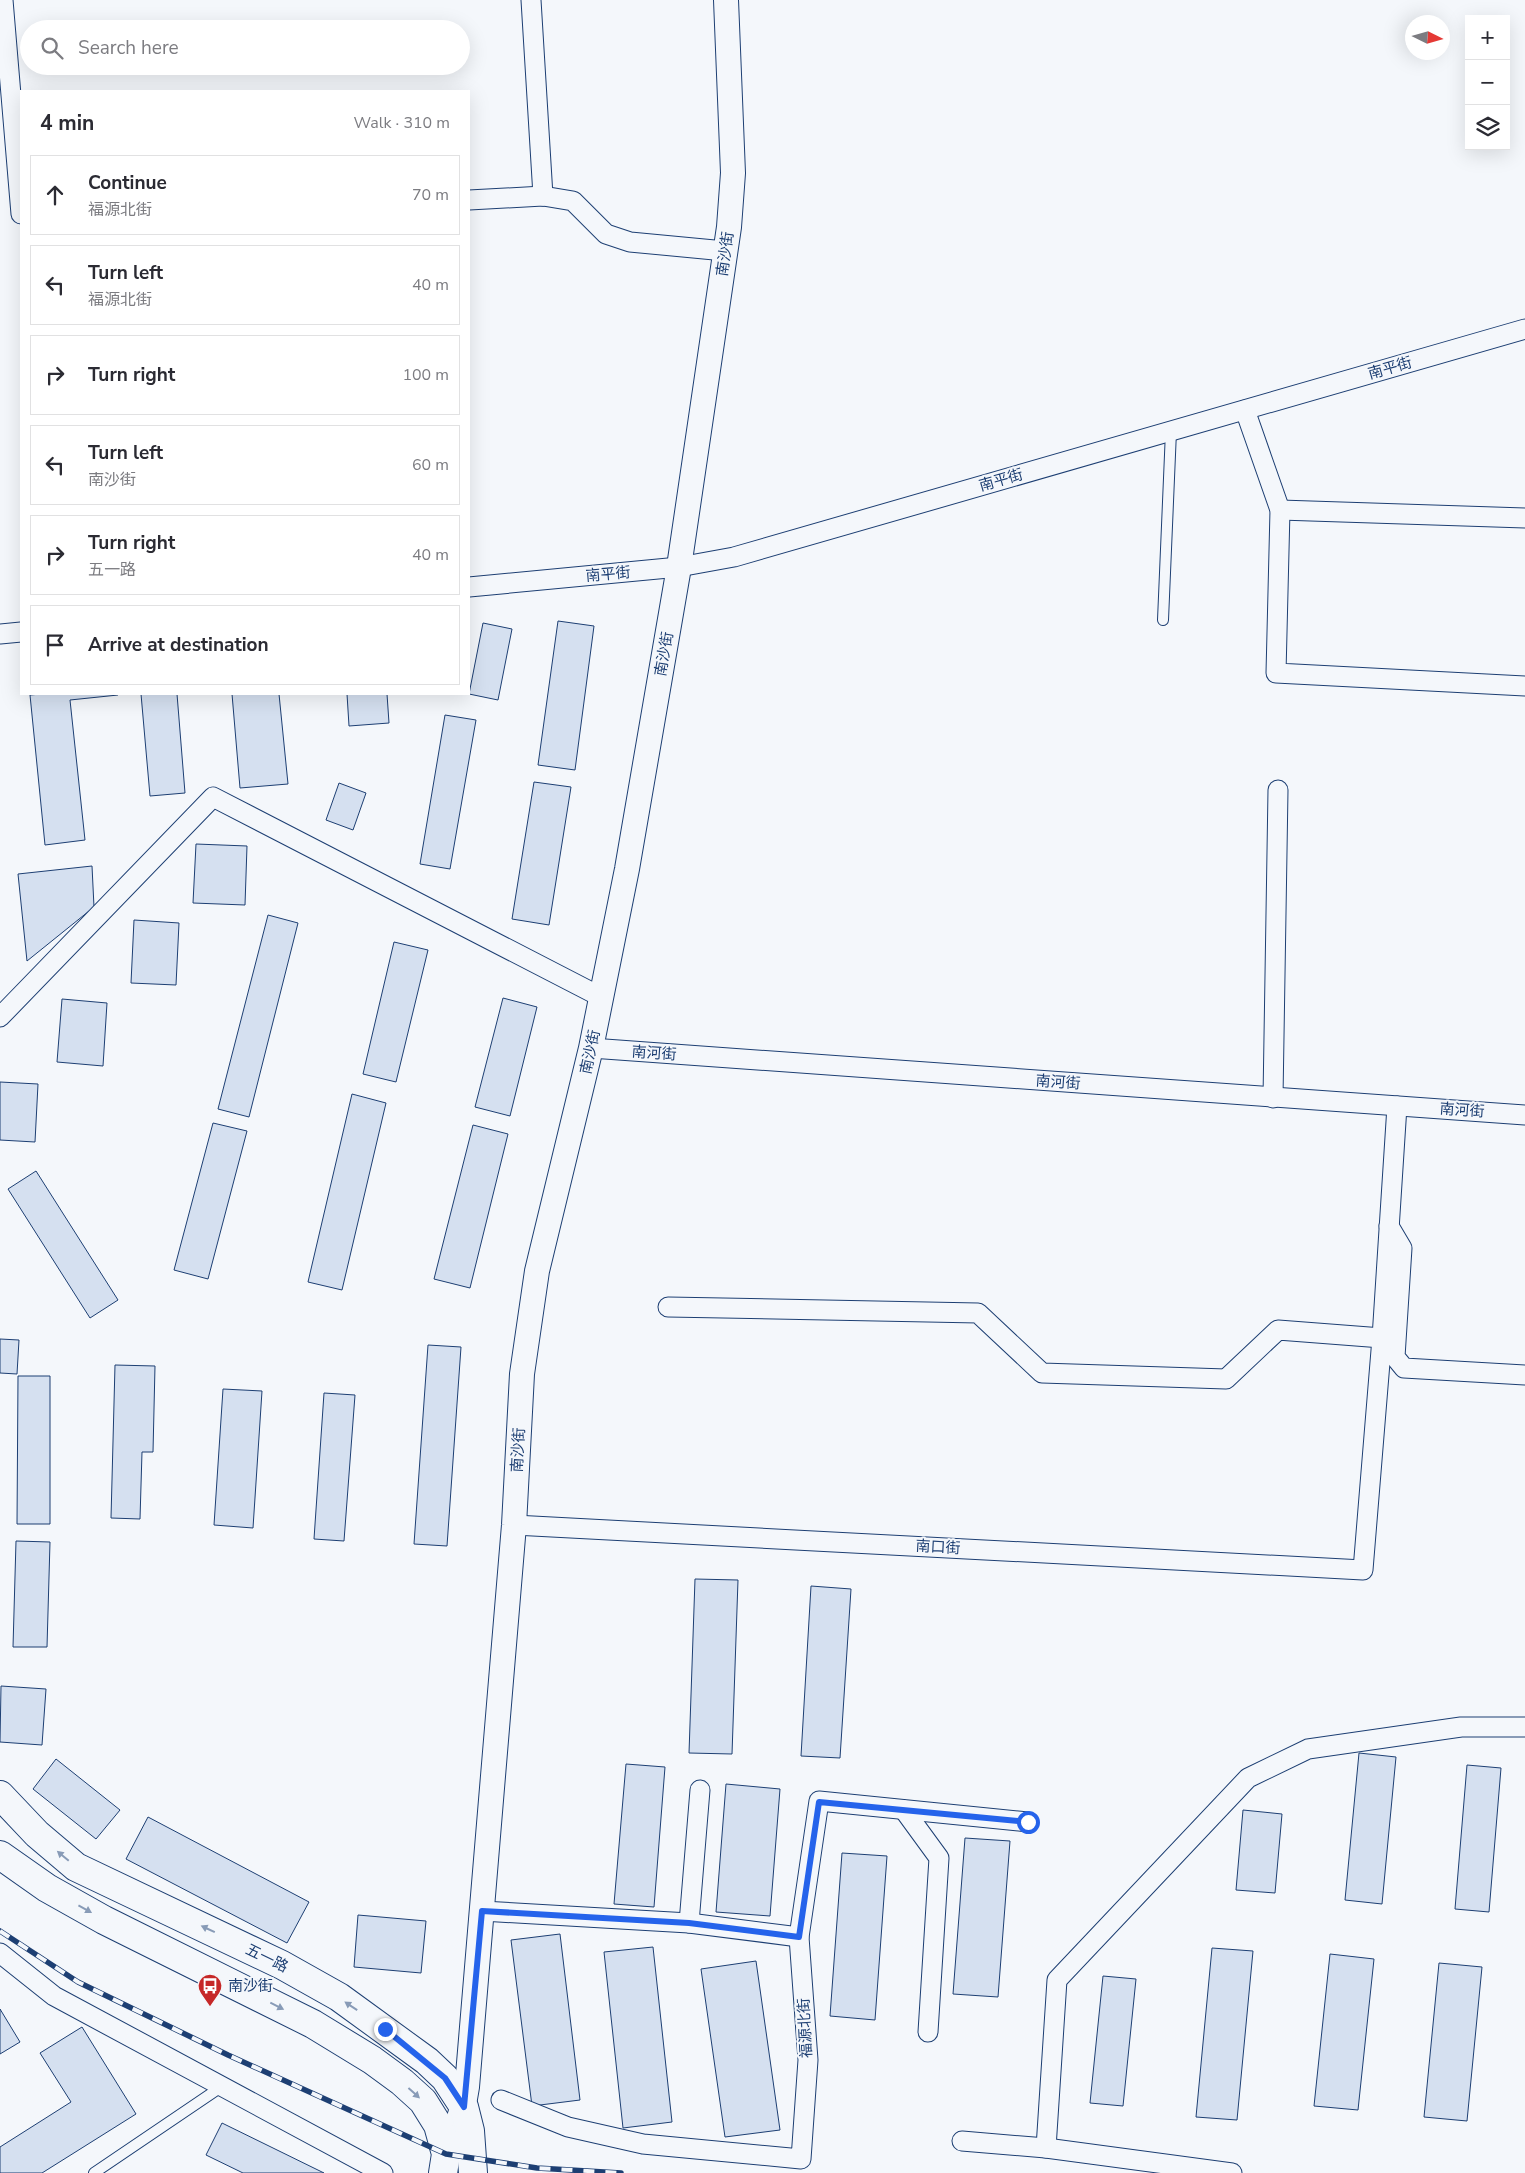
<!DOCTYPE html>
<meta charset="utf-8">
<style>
:root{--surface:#fff;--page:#f7f7f7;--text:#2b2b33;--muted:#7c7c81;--line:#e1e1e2}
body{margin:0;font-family:"Nunito Sans","Noto Sans SC",sans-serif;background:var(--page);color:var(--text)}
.controls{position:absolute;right:15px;top:15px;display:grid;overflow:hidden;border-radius:0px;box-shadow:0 5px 20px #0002}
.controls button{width:45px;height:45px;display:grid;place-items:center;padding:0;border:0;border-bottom:1px solid var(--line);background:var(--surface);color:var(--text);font:25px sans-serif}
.compass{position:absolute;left:1405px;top:15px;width:45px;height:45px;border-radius:50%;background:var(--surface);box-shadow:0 5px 20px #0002;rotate:95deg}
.stop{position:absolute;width:15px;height:15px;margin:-11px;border:4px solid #2563eb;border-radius:50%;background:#fff}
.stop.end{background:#2563eb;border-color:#fff;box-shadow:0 1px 5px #0008}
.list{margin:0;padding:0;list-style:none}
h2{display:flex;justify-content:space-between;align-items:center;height:65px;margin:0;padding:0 20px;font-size:21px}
h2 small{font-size:16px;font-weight:400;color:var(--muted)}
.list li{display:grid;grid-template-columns:32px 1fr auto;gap:15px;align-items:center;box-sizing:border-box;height:80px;margin:0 10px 10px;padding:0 10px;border:1px solid var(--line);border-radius:0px}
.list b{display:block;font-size:19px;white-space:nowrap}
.list p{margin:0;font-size:16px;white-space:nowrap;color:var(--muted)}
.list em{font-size:16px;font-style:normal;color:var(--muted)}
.icon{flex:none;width:28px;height:28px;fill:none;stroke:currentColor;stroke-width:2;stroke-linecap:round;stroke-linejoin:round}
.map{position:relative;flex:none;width:1525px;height:2173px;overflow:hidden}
.search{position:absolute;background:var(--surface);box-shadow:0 5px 20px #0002;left:20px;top:20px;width:450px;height:55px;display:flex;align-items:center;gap:12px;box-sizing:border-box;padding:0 18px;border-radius:28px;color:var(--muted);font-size:19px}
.panel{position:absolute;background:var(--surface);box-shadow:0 5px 20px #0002;left:20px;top:90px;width:450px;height:605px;border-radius:0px}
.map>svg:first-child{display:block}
</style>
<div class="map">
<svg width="1525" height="2173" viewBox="0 0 1525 2173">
<rect width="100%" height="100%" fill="#f4f7fb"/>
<g fill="#d5e0f0" stroke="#1d3f73">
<polygon points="558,621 594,626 575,770 538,765"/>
<polygon points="483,623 512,629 498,700 469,694"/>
<polygon points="41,694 118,694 118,695 70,700 85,840 45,845 30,695"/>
<polygon points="141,694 177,694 185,793 150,796"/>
<polygon points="232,694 279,694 288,784 240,788"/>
<polygon points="347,694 387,694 389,723 349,726"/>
<polygon points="445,715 476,720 450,869 420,864"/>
<polygon points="534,782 571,787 549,925 512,919"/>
<polygon points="339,783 366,793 353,830 326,820"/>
<polygon points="196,844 247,846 245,905 193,903"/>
<polygon points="92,866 94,907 27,961 18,874"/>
<polygon points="268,915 298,923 249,1117 218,1109"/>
<polygon points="134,920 179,923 176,985 131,983"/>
<polygon points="394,942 428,950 396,1082 363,1074"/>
<polygon points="503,998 537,1007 510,1116 475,1107"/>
<polygon points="62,999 107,1003 103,1066 57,1062"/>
<polygon points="0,1082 38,1084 35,1142 0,1140"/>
<polygon points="352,1094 386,1103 342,1290 308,1282"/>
<polygon points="213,1123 247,1131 208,1279 174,1270"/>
<polygon points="473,1125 508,1134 470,1288 434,1279"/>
<polygon points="36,1171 118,1300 90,1318 8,1189"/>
<polygon points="0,1339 19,1340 17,1374 0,1373"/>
<polygon points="428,1345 461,1347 447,1546 414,1544"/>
<polygon points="115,1365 155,1366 153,1452 142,1452 140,1519 111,1518"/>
<polygon points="18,1376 50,1376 50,1524 17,1524"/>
<polygon points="223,1389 262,1391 253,1528 214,1525"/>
<polygon points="324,1393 355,1395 344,1541 314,1539"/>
<polygon points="16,1541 50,1542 47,1647 13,1647"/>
<polygon points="695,1579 738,1580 732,1754 689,1753"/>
<polygon points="811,1586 851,1589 840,1758 801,1756"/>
<polygon points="1,1686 46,1689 42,1745 0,1742"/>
<polygon points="1359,1753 1396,1757 1382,1904 1345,1900"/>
<polygon points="56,1759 120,1810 96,1839 33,1789"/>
<polygon points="626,1764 665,1767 654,1907 614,1904"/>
<polygon points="1467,1765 1501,1768 1489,1912 1455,1909"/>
<polygon points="726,1784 780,1789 770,1916 716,1912"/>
<polygon points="1243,1810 1282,1814 1275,1893 1236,1890"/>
<polygon points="148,1817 309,1902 287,1943 126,1859"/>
<polygon points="965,1838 1010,1841 998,1997 953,1994"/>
<polygon points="842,1853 887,1856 875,2020 830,2016"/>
<polygon points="358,1915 426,1921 421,1973 354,1967"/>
<polygon points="560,1934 580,2100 532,2106 511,1940"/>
<polygon points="653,1947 672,2122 623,2128 604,1952"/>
<polygon points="1212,1948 1253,1951 1237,2120 1196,2117"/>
<polygon points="1330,1954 1374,1959 1358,2110 1314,2106"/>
<polygon points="756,1961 780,2130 725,2137 701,1969"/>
<polygon points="1439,1963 1482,1967 1467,2121 1424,2117"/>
<polygon points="1103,1976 1136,1979 1123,2106 1090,2103"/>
<polygon points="0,2009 20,2042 0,2054"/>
<polygon points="82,2027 136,2114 42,2173 0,2173 0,2147 71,2102 40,2053"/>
<polygon points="222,2123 324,2173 243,2173 206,2155"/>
</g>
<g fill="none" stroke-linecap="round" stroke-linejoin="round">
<defs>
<g id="service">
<polyline points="1163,620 1171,431"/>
<polyline points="94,2173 221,2087"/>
</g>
<g id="minor">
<polyline points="3,0 21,214"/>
<polyline points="531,0 543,196"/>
<polyline points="469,200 543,196 573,201 606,234 630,242 725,251"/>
<polyline points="1245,410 1280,510 1276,673 1525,686"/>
<polyline points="1280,510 1525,518"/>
<polyline points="469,587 679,567 734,557 1525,329"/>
<polyline points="0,634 21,632"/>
<polyline points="0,1017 213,797 601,997"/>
<polyline points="591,1048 1525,1115"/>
<polyline points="1273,1098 1278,790"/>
<polyline points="1389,1226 1402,1248 1395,1357 1404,1368 1525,1375"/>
<polyline points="668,1307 978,1313 1042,1373 1226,1379 1278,1330 1382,1338"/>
<polyline points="514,1525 1363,1570 1382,1338 1397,1106"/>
<polyline points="904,1810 939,1858 928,2032"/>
<polyline points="482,1911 689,1923 700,1790"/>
<polyline points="689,1923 799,1937"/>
<polyline points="0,1953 54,1996 383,2173"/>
<polyline points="501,2100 568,2127 643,2144 801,2159 808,2060 799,1937 819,1801 1028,1822"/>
<polyline points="962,2141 1046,2148 1232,2173"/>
<polyline points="1046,2148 1057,1980 1248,1778 1308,1749 1461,1727 1525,1727"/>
</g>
<path id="tertiary" d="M446,2154C453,2130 464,2112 467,2087L514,1525L522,1374L537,1271L591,1048L627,869L679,567L729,227L733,173L726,0"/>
<g id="secondary">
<polyline points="0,1795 37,1834 76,1867 282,1965 339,1997 427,2061 445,2078 464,2107 470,2131 473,2173"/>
<polyline points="0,1855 47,1888 104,1920 313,2024 372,2060 402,2082 423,2101 438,2125 446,2154 443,2173"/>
</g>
</defs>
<use href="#service" stroke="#1d3f73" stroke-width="12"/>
<use href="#minor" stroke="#1d3f73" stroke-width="21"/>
<use href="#tertiary" stroke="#1d3f73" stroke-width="26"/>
<use href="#secondary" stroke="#1d3f73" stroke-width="30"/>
<use href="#service" stroke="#f4f7fb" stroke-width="10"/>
<use href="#minor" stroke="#f4f7fb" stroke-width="19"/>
<use href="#tertiary" stroke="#f4f7fb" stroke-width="24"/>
<use href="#secondary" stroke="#f4f7fb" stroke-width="28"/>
<defs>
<polyline id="rail" points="0,1931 78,1982 228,2055 446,2154 537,2168 621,2173"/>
</defs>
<use href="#rail" stroke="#1d3f73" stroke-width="5.5"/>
<use href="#rail" stroke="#f4f7fb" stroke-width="4" stroke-dasharray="11" stroke-linecap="butt"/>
</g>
<defs><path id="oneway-solid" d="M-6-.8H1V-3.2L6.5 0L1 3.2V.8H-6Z" transform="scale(1.25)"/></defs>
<g fill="#889bb7">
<use href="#oneway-solid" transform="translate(63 1856) rotate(-140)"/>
<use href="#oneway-solid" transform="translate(85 1909) rotate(29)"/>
<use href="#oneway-solid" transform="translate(208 1929) rotate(-155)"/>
<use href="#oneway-solid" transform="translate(277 2006) rotate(27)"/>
<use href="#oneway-solid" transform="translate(351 2006) rotate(-146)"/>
<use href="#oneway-solid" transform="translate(414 2093) rotate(42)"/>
</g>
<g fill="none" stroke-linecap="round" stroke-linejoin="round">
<polyline stroke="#2563eb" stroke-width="6" points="385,2029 445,2078 464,2107 482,1911 689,1923 799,1937 819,1802 1028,1822"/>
</g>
<defs>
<symbol id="bus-pin" viewBox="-11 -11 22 30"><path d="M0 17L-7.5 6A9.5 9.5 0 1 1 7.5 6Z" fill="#c62828" stroke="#f4f7fb"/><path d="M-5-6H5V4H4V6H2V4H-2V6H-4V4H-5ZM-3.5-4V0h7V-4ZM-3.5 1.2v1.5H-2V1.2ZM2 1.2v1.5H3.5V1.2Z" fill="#fff"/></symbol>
</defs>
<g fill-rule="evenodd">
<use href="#bus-pin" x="196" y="1972" width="28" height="38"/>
</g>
<g text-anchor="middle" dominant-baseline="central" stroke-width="4" stroke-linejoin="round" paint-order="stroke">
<g font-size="15" fill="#1d3f73" stroke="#f4f7fb">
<text transform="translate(725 254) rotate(-82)">南沙街</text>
<text transform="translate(1390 368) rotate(-16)">南平街</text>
<text transform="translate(1001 480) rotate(-16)">南平街</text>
<text transform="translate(608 574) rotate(-5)">南平街</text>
<text transform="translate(664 654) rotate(-80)">南沙街</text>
<text transform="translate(590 1052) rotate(-78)">南沙街</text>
<text transform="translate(654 1053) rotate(4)">南河街</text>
<text transform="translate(1058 1082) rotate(4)">南河街</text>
<text transform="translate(1462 1110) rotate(4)">南河街</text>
<text transform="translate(518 1450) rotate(-87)">南沙街</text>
<text transform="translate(938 1547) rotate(3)">南口街</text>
<text transform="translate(267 1958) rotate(26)">五一路</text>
<text transform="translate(805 2028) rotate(-93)">福源北街</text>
</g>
<g font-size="15" fill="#1d3f73" stroke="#f4f7fb" text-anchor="start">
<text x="228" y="1986">南沙街</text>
</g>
</g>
</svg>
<div class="controls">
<button>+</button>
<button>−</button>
<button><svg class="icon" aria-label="layers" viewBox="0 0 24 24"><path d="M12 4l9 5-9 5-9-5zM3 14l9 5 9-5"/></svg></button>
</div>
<svg class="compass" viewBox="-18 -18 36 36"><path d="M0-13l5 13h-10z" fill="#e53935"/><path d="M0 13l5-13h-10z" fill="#7c7c81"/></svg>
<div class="stop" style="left:1028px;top:1822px"></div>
<div class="stop end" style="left:385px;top:2029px"></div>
<div class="search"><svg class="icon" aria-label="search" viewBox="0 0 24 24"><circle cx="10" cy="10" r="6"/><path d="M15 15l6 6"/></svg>Search here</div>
<section class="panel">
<h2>4 min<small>Walk · 310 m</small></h2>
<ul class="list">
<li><svg class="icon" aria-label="ahead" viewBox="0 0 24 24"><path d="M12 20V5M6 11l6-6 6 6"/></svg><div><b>Continue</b><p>福源北街</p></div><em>70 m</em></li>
<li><svg class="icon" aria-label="left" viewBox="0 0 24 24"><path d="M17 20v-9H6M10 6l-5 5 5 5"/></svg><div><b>Turn left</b><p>福源北街</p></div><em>40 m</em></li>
<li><svg class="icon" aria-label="right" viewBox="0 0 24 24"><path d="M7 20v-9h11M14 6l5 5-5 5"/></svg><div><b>Turn right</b></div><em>100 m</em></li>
<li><svg class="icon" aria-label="left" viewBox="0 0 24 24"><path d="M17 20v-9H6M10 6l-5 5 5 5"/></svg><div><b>Turn left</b><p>南沙街</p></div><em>60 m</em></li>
<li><svg class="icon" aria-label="right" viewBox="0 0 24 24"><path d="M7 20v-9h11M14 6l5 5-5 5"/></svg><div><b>Turn right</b><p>五一路</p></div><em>40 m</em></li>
<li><svg class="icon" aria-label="arrive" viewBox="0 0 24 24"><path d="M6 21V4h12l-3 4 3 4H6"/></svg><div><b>Arrive at destination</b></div></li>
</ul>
</section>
</div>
